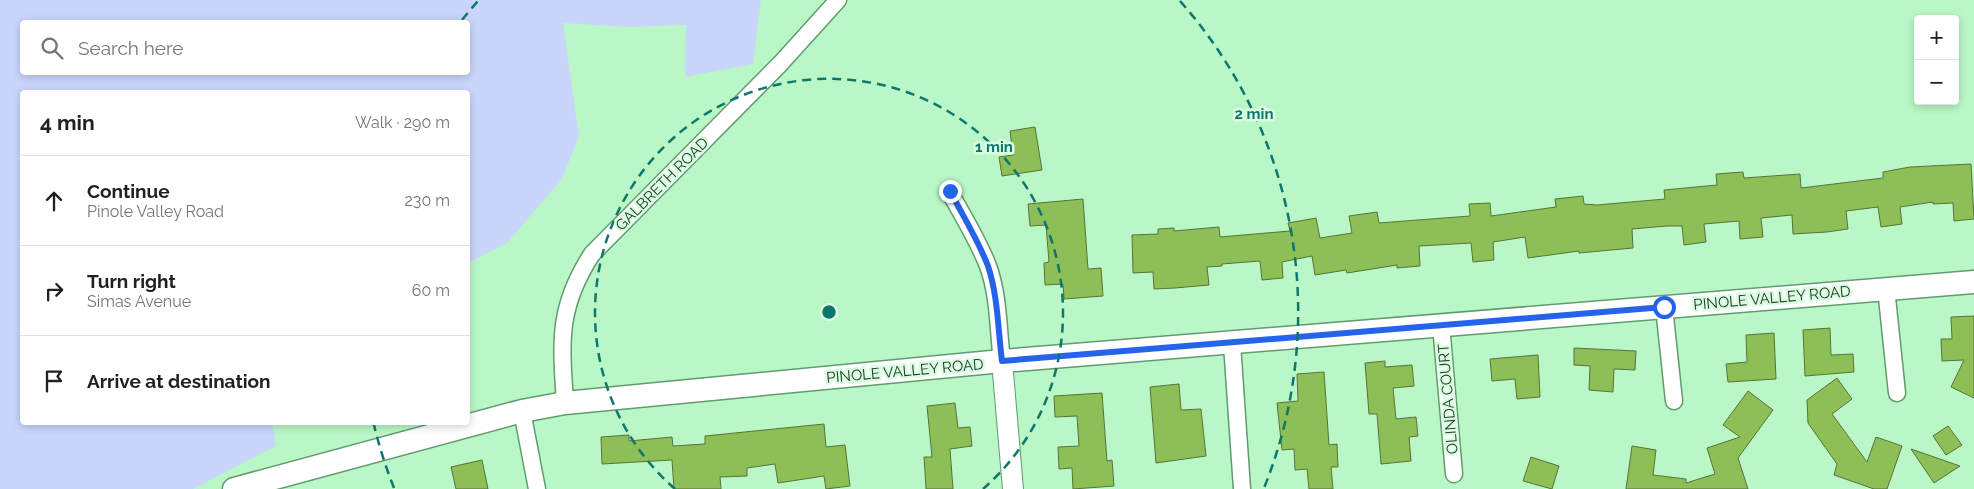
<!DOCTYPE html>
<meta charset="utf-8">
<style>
:root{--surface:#fff;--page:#f2f2f2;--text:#202124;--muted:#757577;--line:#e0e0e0}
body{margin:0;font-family:Raleway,sans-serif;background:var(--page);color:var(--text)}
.controls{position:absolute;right:15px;top:15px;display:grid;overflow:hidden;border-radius:5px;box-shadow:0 2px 8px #0003}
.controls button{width:45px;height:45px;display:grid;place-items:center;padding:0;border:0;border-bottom:1px solid var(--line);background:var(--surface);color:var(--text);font:25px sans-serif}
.stop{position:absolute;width:15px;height:15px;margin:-11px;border:4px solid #2563eb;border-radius:50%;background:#fff}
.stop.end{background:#2563eb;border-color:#fff;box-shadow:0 1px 5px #0008}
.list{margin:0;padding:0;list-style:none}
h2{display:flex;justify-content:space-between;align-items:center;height:65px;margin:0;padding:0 20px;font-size:21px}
h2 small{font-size:16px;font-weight:400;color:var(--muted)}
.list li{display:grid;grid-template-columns:32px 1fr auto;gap:15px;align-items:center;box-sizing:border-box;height:90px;padding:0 20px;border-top:1px solid var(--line)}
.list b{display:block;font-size:19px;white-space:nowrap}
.list p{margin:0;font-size:16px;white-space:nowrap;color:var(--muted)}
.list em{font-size:16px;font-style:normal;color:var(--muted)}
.icon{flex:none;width:28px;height:28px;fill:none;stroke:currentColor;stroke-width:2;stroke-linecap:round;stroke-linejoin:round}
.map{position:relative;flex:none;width:1974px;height:489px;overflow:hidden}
.search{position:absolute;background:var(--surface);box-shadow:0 2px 8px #0003;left:20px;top:20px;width:450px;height:55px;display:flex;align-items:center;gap:12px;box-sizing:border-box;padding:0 18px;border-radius:5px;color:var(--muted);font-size:19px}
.panel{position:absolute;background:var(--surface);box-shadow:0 2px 8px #0003;left:20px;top:90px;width:450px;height:335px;border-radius:5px}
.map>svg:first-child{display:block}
</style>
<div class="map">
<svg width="1974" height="489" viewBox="0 0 1974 489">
<rect width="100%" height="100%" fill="#baf7c6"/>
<path fill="#c9d5fb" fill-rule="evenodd" d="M0,0H761L753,64L685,77L686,25L629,27L563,23L579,136L562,179L507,243L468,263V92H22V422L272,423L276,446L193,489H0ZM22,22H468V72H22Z"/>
<g fill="#8dbf57" stroke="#577339">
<polygon points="1035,127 1042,170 1002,176 999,157 1013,155 1010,131"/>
<polygon points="1971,164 1974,219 1954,221 1953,203 1933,204 1933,202 1900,207 1902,224 1881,227 1878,207 1846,211 1848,229 1827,232 1793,234 1792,215 1761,218 1763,237 1740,239 1739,221 1704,224 1706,242 1684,245 1682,226 1667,226 1632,229 1633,248 1579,253 1579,251 1528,258 1525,237 1493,242 1494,260 1473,262 1471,243 1419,246 1420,266 1397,268 1397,265 1347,273 1346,270 1315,275 1312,256 1282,262 1283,278 1262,280 1260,261 1222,264 1222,266 1207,267 1209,285 1175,288 1154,289 1153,272 1133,273 1132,235 1158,234 1158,229 1174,228 1174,231 1219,227 1220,237 1290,231 1288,223 1316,218 1320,238 1352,233 1349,216 1377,212 1379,223 1470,216 1469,204 1490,203 1491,216 1556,207 1555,199 1583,196 1584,204 1597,205 1665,199 1664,190 1717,185 1716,174 1743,172 1744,178 1800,174 1801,188 1883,178 1883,172 1910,167"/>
<polygon points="1083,199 1088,269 1101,268 1103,296 1064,299 1063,284 1045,285 1044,263 1049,262 1046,225 1030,226 1028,204"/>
<polygon points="1974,316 1974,398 1951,387 1964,360 1942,361 1941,339 1952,339 1951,317"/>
<polygon points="1830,328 1831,355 1853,354 1854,372 1805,376 1803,330"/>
<polygon points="1774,333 1776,379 1728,382 1726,364 1747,362 1746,335"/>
<polygon points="1574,348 1636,351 1635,370 1614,369 1613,392 1589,390 1590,366 1574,365"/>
<polygon points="1538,355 1540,397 1517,399 1515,379 1492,381 1490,359"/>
<polygon points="1385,361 1385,367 1412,365 1414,386 1393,388 1396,419 1416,417 1418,436 1409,437 1411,461 1381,464 1377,414 1369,414 1365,363"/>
<polygon points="1324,372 1329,445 1337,444 1338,467 1331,467 1333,489 1309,489 1307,469 1295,470 1294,449 1282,450 1277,403 1298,401 1297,374"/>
<polygon points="1837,378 1852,399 1832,414 1867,462 1876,437 1902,446 1887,489 1874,489 1834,475 1837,464 1808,423 1807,400"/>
<polygon points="1179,384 1181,410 1201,409 1206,456 1156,463 1150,387"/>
<polygon points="1748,391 1773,410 1738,458 1748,489 1626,489 1632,446 1656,450 1653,475 1686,479 1686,483 1715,474 1707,448 1740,437 1723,425"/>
<polygon points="1102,393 1107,461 1112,460 1114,486 1073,489 1072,468 1059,469 1058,447 1079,446 1077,416 1055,417 1054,396"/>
<polygon points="955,403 958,428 970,427 972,446 950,449 953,489 926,489 924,457 932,457 927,406"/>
<polygon points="824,424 826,447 845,445 850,486 826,489 824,476 778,483 775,464 747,468 747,476 720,477 721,489 674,489 672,460 602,464 601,437 629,435 629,441 672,437 673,446 705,444 705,436"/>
<polygon points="1948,426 1962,445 1946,455 1933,436"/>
<polygon points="1911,449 1960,466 1934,483"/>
<polygon points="1531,457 1559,466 1552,489 1523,481"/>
<polygon points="482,460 488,489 456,489 451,467"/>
</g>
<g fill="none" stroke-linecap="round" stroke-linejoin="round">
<defs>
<g id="minor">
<path d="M949,191C963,216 978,240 988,266C999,296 998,330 1002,361"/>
<polyline points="1886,288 1897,393"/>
<polyline points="1664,307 1674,401"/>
<polyline points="1441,325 1454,474"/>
<polyline points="1232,344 1242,489"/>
<path d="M565,403C561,342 557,308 592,254L781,63L838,0"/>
<polyline points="522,411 537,489"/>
</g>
<polyline id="tertiary" points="1002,361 1013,489"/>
<polyline id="secondary" points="234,489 522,411 565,403 1002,361 1974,282"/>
</defs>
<use href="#minor" stroke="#619b6f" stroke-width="19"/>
<use href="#tertiary" stroke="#619b6f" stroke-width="22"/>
<use href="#secondary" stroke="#619b6f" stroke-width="25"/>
<use href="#minor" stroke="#fff" stroke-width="16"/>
<use href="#tertiary" stroke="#fff" stroke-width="20"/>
<use href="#secondary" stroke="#fff" stroke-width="22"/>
</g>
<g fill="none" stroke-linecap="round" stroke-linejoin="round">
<path stroke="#2563eb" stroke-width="6" d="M950,191C963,216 978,240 988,266C998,296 998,330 1002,361L1664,307"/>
</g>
<g fill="none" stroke="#0f766e" stroke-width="2.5" stroke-dasharray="9 6">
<path d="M675 489A234 234 0 1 1 983 489"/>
<path d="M394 488A469 469 0 0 1 374 425M462 20A469 469 0 0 1 478 1M1180 1A469 469 0 0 1 1264 488"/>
</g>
<g text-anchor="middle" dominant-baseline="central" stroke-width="5" stroke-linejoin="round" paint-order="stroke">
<g font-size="15" fill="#233b28" stroke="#d9fde0">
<text transform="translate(662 184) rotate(-45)">GALBRETH ROAD</text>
<text transform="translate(1772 298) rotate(-5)">PINOLE VALLEY ROAD</text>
<text transform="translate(905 371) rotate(-5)">PINOLE VALLEY ROAD</text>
<text transform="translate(1448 399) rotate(-95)">OLINDA COURT</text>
</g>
</g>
<circle cx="829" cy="312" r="8" fill="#0f766e" stroke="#d9fde0" stroke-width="2.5"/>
<g font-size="15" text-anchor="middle" font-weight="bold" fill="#0f766e" stroke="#d9fde0" stroke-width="5" stroke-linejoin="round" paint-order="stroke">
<text x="1254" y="119">2 min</text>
<text x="994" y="152">1 min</text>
</g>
</svg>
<div class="controls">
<button>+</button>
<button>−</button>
</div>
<div class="stop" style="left:1664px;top:307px"></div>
<div class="stop end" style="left:950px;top:191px"></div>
<div class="search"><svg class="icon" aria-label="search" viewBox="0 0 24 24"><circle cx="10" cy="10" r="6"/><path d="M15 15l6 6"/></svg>Search here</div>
<section class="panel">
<h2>4 min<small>Walk · 290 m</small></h2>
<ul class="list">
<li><svg class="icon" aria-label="ahead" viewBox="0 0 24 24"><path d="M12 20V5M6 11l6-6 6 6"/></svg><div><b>Continue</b><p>Pinole Valley Road</p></div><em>230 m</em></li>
<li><svg class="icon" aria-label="right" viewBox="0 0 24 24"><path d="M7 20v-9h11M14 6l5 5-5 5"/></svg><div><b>Turn right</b><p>Simas Avenue</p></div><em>60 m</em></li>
<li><svg class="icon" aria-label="arrive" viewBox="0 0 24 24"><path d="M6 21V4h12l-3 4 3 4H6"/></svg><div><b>Arrive at destination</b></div></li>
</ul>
</section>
</div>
